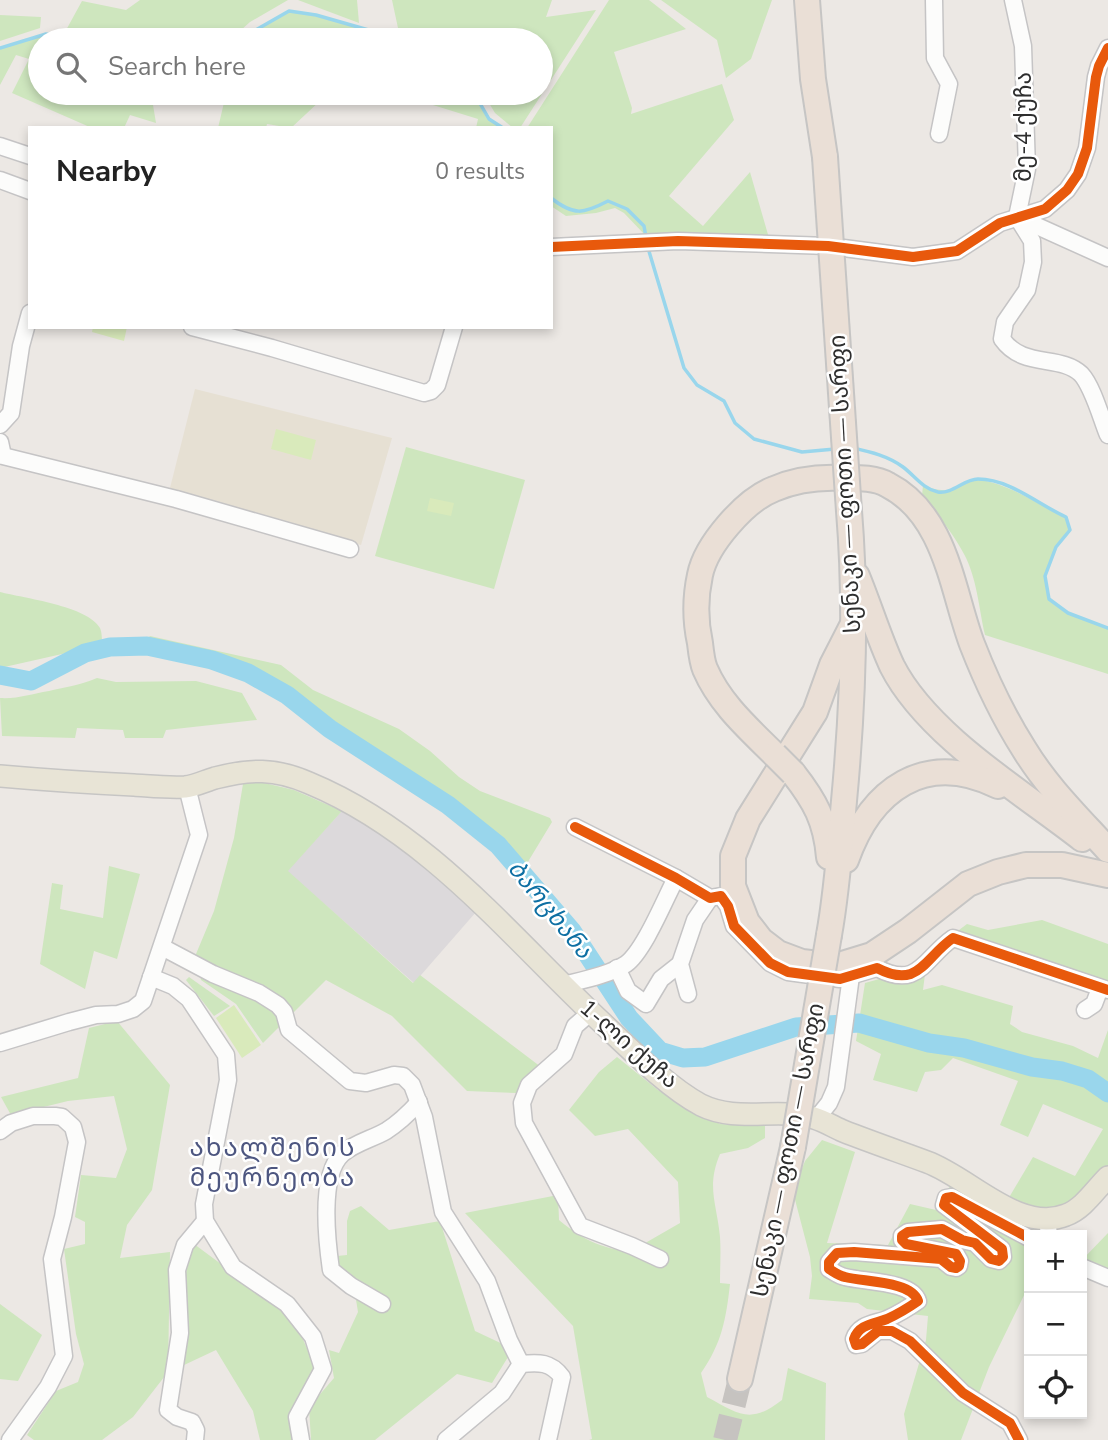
<!DOCTYPE html>
<meta charset="utf-8">
<style>
:root{--surface:#fff;--page:#f2f2f2;--text:#222;--muted:#767676;--line:#e0e0e0}
body{margin:0;font-family:"Nunito Sans","Noto Sans Georgian",sans-serif;background:var(--page);color:var(--text)}
.controls{position:absolute;right:21px;bottom:21px;display:grid;overflow:hidden;border-radius:0px;box-shadow:0 4px 10px #0003}
.controls button{width:63px;height:63px;display:grid;place-items:center;padding:0;border:0;border-bottom:2px solid var(--line);background:var(--surface);color:var(--text);font:35px sans-serif}
.list{margin:0;padding:0;list-style:none}
h2{display:flex;justify-content:space-between;align-items:center;height:91px;margin:0;padding:0 28px;font-size:30px}
h2 small{font-size:23px;font-weight:400;color:var(--muted)}
.icon{flex:none;width:38px;height:38px;fill:none;stroke:currentColor;stroke-width:2;stroke-linecap:round;stroke-linejoin:round}
.map{position:relative;flex:none;width:1108px;height:1440px;overflow:hidden}
.search{position:absolute;background:var(--surface);box-shadow:0 4px 10px #0003;left:28px;top:28px;width:525px;height:77px;display:flex;align-items:center;gap:18px;box-sizing:border-box;padding:0 24px;border-radius:38px;color:var(--muted);font-size:26px}
.panel{position:absolute;background:var(--surface);box-shadow:0 4px 10px #0003;left:28px;top:126px;width:525px;height:203px;border-radius:0px}
.map>svg:first-child{display:block}
</style>
<div class="map">
<svg width="1108" height="1440" viewBox="0 0 1108 1440">
<rect width="100%" height="100%" fill="#ece8e4"/>
<polygon fill="#dcd9db" points="342,811 363,817 435,874 476,912 414,983 287,871"/>
<polygon fill="#e6e0d3" points="195,389 392,438 361,545 169,492"/>
<g fill="#cee6be">
<polygon points="140,0 288,0 250,22 230,40 69,40 65,32 82,1 126,10"/>
<polygon points="298,0 357,0 359,23"/>
<polygon points="392,0 552,0 546,17 596,10 520,128 513,128 495,113 483,93 541,93 541,40 444,40 441,37 398,28"/>
<polygon points="609,0 649,0 686,29 614,52 632,108 631,114 722,84 734,120 669,196 703,226 750,172 769,238 645,235 624,213 615,208 596,213 566,216 551,206 551,128 527,128"/>
<polygon points="661,0 772,0 751,59 726,78 717,40"/>
<polygon points="289,11 316,15 386,35 424,40 246,40 254,31"/>
<polygon points="0,15 41,17 40,28 0,41"/>
<polygon points="46,34 62,38 64,40 40,40 40,93 151,93 156,123 130,115 124,128 92,128 12,93 29,59 16,55 0,85 0,48"/>
<polygon points="225,93 324,93 321,100 291,128 267,124 266,128 218,128 226,94"/>
<polygon points="422,93 474,93 489,119 503,128 476,128 478,119 420,101"/>
<polygon points="406,447 525,480 494,589 375,556"/>
<path d="M976,479C1010,484 1035,503 1066,517L1070,530L1056,547L1045,576L1049,599L1068,613L1108,628V674L985,635C979,609 977,578 964,554C953,533 937,514 922,496L923,485C946,495 954,489 976,479Z"/>
<path d="M0,592C23,598 88,606 100,628C102,632 102,640 102,645L0,668Z"/>
<polygon points="150,636 281,665 313,690 399,729 430,751 459,777 480,791 550,818 552,822 523,870 504,846 451,801 391,758 250,667 144,643"/>
<path d="M97,678L116,682L196,681L242,693L257,720L166,730L163,738H125L123,730L77,728L75,738L2,736L0,698C18,699 31,694 49,691C66,687 80,685 97,678Z"/>
<polygon points="244,778 294,790 342,811 288,871 413,983 420,975 541,1067 517,1093 467,1091 392,1016 326,980 263,1043 236,1004 201,980 196,954 214,911 234,838"/>
<polygon points="109,866 140,874 117,959 94,951 85,989 40,964 52,883 63,885 60,909 103,918"/>
<polygon points="1042,920 1108,944 1108,984 955,933 967,924 988,930"/>
<polygon points="926,966 923,990 942,985 1013,1006 1010,1024 1022,1032 1073,1046 1098,1058 1108,1030 1108,1170 1066,1215 1004,1206 1033,1157 1075,1176 1103,1129 1043,1104 1028,1137 1000,1125 1018,1081 953,1058 941,1070 925,1072 917,1092 873,1080 881,1054 856,1041 865,983"/>
<polygon points="189,977 230,1006 214,1016 186,980"/>
<polygon points="117,1021 170,1085 152,1190 127,1225 120,1258 170,1252 168,1372 133,1417 102,1440 34,1440 27,1435 56,1391 78,1382 84,1364 76,1334 64,1249 85,1244 85,1222 75,1217 81,1175 116,1178 127,1149 114,1096 68,1101 11,1115 1,1097 78,1078 89,1028"/>
<path d="M617,1057L658,1090L720,1124L765,1126V1138L748,1148L720,1154C706,1187 717,1204 720,1237C721,1252 720,1267 720,1283L730,1284C726,1319 722,1343 701,1373L707,1397C739,1414 750,1425 782,1400L788,1368L826,1383L825,1440H589L592,1439L573,1326L465,1213L558,1195L559,1220C585,1242 604,1249 638,1253L647,1242L680,1223L678,1182L628,1129L595,1136L569,1110L599,1072Z"/>
<polygon points="822,1140 855,1152 827,1243 888,1245 910,1204 936,1210 954,1179 1032,1222 1037,1235 1029,1235 1029,1285 989,1367 961,1440 908,1440 904,1414 926,1340 928,1316 867,1309 858,1303 809,1299 812,1276 810,1257 793,1192 805,1161"/>
<polygon points="361,1206 389,1230 440,1221 475,1331 513,1349 492,1383 457,1374 375,1440 311,1440 309,1407 334,1378 329,1350 339,1353 358,1312 352,1275 327,1257 347,1255 347,1221 350,1211"/>
<polygon points="1108,1233 1108,1272 1082,1260"/>
<polygon points="194,1244 294,1318 316,1370 298,1440 260,1440 253,1411 216,1350 182,1366 185,1276"/>
<polygon points="0,1304 42,1335 18,1381 0,1379"/>
</g>
<g fill="#d9eabb">
<polygon points="93,327 127,327 124,341 92,332"/>
<polygon points="276,429 316,440 311,460 271,449"/>
<polygon points="430,498 454,503 451,516 427,511"/>
<polygon points="234,1005 261,1045 242,1058 216,1018"/>
</g>
<g fill="none" stroke-linecap="round" stroke-linejoin="round">
<g stroke="#99d6ec" stroke-width="3.5">
<polyline points="246,40 254,31 289,11 316,15 386,35 424,40"/>
<polyline points="0,48 46,34 62,38 64,40"/>
<polyline points="474,93 489,119 503,128"/>
<path d="M551,198C574,216 583,214 608,201L627,209L644,226L646,237"/>
<polyline points="648,248 684,368 697,385 724,401 735,423 754,439 802,452 835,449"/>
<path d="M853,448C871,452 888,456 903,467C914,475 923,489 938,492C953,494 964,479 978,479C1010,479 1039,505 1066,517L1070,530L1056,547L1045,576L1049,599L1068,613L1108,628"/>
</g>
<polyline stroke="#99d6ec" stroke-width="19" points="0,675 31,681 85,653 110,647 147,646 212,660 248,673 287,695 330,729 448,805 498,845 572,931 629,1018 660,1051 683,1058 705,1057 796,1027 859,1023 929,1043 964,1048 1032,1067 1062,1071 1088,1079 1108,1093"/>
<polyline stroke="#c6c3c0" stroke-width="24" stroke-dasharray="24 12" stroke-linecap="butt" points="725,1440 740,1379"/>
<defs>
<g id="minor">
<polyline points="934,0 935,58 949,84 939,134"/>
<path d="M1013,0L1023,46L1027,169L1017,217L1032,241L1033,262L1027,290L1005,322L1002,339C1023,369 1060,354 1081,374C1093,387 1101,418 1108,435"/>
<polyline points="0,146 30,156"/>
<polyline points="0,180 30,191"/>
<polyline points="1017,217 1108,258"/>
<polyline points="551,247 678,241 828,246 913,257 957,251 1000,223 1045,209 1067,190 1078,174 1087,148 1096,77 1099,66 1108,48"/>
<polyline points="192,327 272,348 424,393 431,391 437,385 454,327"/>
<polyline points="0,425 11,413 21,346 30,313"/>
<polyline points="0,442 3,456 176,499 350,549"/>
<path d="M575,827L676,878L710,898L721,896L728,906L734,926L770,963L788,972L840,979L877,968C919,990 924,958 953,938L1108,990"/>
<polyline points="162,947 213,974 259,993 278,1005 284,1012 289,1030 350,1081 366,1083 394,1075 403,1076 412,1085 424,1117 443,1212 487,1281 509,1340 521,1364"/>
<polyline points="617,968 628,991 646,1004 661,979 680,964"/>
<polyline points="151,977 173,986 189,999 226,1055 228,1080 204,1204 205,1221 233,1267 287,1304 313,1337 323,1369 297,1417 301,1440"/>
<path d="M563,985C583,980 609,975 626,964C644,951 665,899 676,878"/>
<polyline points="688,994 680,964 695,920 710,898"/>
<polyline points="1085,1010 1094,1004 1100,988"/>
<polyline points="591,1012 575,1026 564,1054 529,1085 522,1103 524,1123 580,1226 632,1246 660,1259"/>
<polyline points="0,1043 69,1022 96,1015 118,1014 133,1009 143,1001 199,835 187,787"/>
<polyline points="817,1118 829,1103 836,1087 851,976"/>
<polyline points="0,1131 11,1123 33,1116 55,1116 62,1117 73,1127 77,1142 63,1217 52,1259 64,1356 48,1387 10,1440"/>
<polyline points="1047,1219 1049,1235"/>
<polyline points="1082,1267 1108,1278"/>
<path d="M382,1304L351,1286L331,1270C327,1242 319,1175 342,1154C354,1143 372,1139 386,1131C397,1124 410,1112 419,1102"/>
<polyline points="195,1440 196,1430 192,1422 177,1417 168,1410 180,1333 177,1270 185,1245 205,1221"/>
<path d="M446,1440L502,1393L521,1364C539,1362 551,1362 562,1377L548,1440"/>
<path d="M1019,1440L1010,1423L963,1393L910,1341L892,1331H878L862,1344L856,1345L854,1339C859,1324 874,1324 887,1319C898,1314 908,1308 918,1301C912,1281 864,1282 845,1277C839,1276 834,1272 829,1269V1262L837,1253L854,1252L941,1259L951,1267L956,1268L959,1266L960,1261L956,1254L906,1244L902,1240V1236L908,1232L942,1229L962,1240L975,1243L991,1259L999,1261L1003,1257L1002,1249L944,1205L946,1198L952,1197L1029,1238"/>
</g>
<path id="major" d="M0,776C45,780 89,783 134,785C150,786 168,788 185,787C195,786 205,781 215,778C250,769 275,768 309,783C427,832 507,933 598,1019C627,1046 667,1087 701,1105C737,1123 777,1107 814,1118C824,1121 834,1127 843,1131C871,1142 900,1152 927,1162C969,1177 1019,1234 1066,1215C1083,1209 1095,1190 1108,1177"/>
<g id="highway">
<polyline points="807,0 813,79 825,157"/>
<path d="M857,576C869,605 879,638 892,666C927,735 1022,792 1082,839"/>
<polyline points="853,624 832,665 815,712 748,819 733,856 733,886 747,922 761,940 778,953 802,962 836,966 872,955 908,931 968,884 998,872 1026,865 1062,865 1108,875"/>
<path d="M775,755C749,729 720,704 705,669C702,662 701,652 700,643C695,620 695,598 700,575C706,545 745,500 774,489C795,480 819,477 841,478C856,478 875,477 888,485C946,515 952,590 972,644C986,680 1003,716 1024,749C1047,787 1079,818 1108,850"/>
<path d="M793,773C815,801 826,821 829,857"/>
<path d="M846,860C871,789 925,750 998,786"/>
<path d="M829,935C837,891 840,846 844,801C853,705 857,608 849,511"/>
<polyline points="740,1379 793,1147"/>
</g>
</defs>
<use href="#minor" stroke="#c5c4c5" stroke-width="19"/>
<use href="#major" stroke="#c6c5c4" stroke-width="24"/>
<use href="#highway" stroke="#c6c5c4" stroke-width="28"/>
<use href="#minor" stroke="#fcfcfb" stroke-width="16"/>
<use href="#major" stroke="#e8e4d6" stroke-width="21"/>
<use href="#highway" stroke="#eadfd6" stroke-width="24"/>
<defs>
<g id="highway-bridge">
<polyline points="825,157 849,511"/>
<polyline points="775,755 793,773"/>
<polyline points="793,1147 829,935"/>
</g>
</defs>
<use href="#highway-bridge" stroke="#c6c5c4" stroke-width="28" stroke-linecap="butt"/>
<use href="#highway-bridge" stroke="#eadfd6" stroke-width="24"/>
<defs>
<g id="cycleway">
<polyline points="551,247 678,241 828,246 913,257 957,251 1000,223 1045,209 1067,190 1078,174 1087,148 1096,77 1099,66 1108,48"/>
<path d="M575,827L676,878L710,898L721,896L728,906L734,926L770,963L788,972L840,979L877,968C919,990 924,958 953,938L1108,990"/>
<path d="M1019,1440L1010,1423L963,1393L910,1341L892,1331H878L862,1344L856,1345L854,1339C859,1324 874,1324 887,1319C898,1314 908,1308 918,1301C912,1281 864,1282 845,1277C839,1276 834,1272 829,1269V1262L837,1253L854,1252L941,1259L951,1267L956,1268L959,1266L960,1261L956,1254L906,1244L902,1240V1236L908,1232L942,1229L962,1240L975,1243L991,1259L999,1261L1003,1257L1002,1249L944,1205L946,1198L952,1197L1029,1238"/>
</g>
</defs>
<use href="#cycleway" stroke="#fff" stroke-width="15"/>
<use href="#cycleway" stroke="#e8590c" stroke-width="10"/>
</g>
<g text-anchor="middle" dominant-baseline="central" stroke-width="5" stroke-linejoin="round" paint-order="stroke">
<g font-size="23" fill="#2e2e2e" stroke="#fff">
<text transform="translate(1023 127) rotate(-90)">მე-4 ქუჩა</text>
<text transform="translate(845 484) rotate(-93)">სენაკი — ფოთი — სარფი</text>
<text transform="translate(629 1044) rotate(41)">1-ლი ქუჩა</text>
<text transform="translate(788 1150) rotate(-79)">სენაკი — ფოთი — სარფი</text>
</g>
<g font-size="24" font-style="italic" fill="#0d6fa3" stroke="#fff">
<text transform="translate(550 909) rotate(51)">ბარცხანა</text>
</g>
<g font-size="26" letter-spacing="2" fill="#4d5680" stroke="#fff">
<text x="273" y="1147">ახალშენის<tspan x="273" dy="30">მეურნეობა</tspan></text>
</g>
</g>
</svg>
<div class="controls">
<button>+</button>
<button>−</button>
<button><svg class="icon" aria-label="locate" viewBox="0 0 24 24"><circle cx="12" cy="12" r="6"/><path d="M12 2v4M12 18v4M2 12h4M18 12h4"/></svg></button>
</div>
<div class="search"><svg class="icon" aria-label="search" viewBox="0 0 24 24"><circle cx="10" cy="10" r="6"/><path d="M15 15l6 6"/></svg>Search here</div>
<section class="panel">
<h2>Nearby<small>0 results</small></h2>
<ul class="list">
</ul>
</section>
</div>
